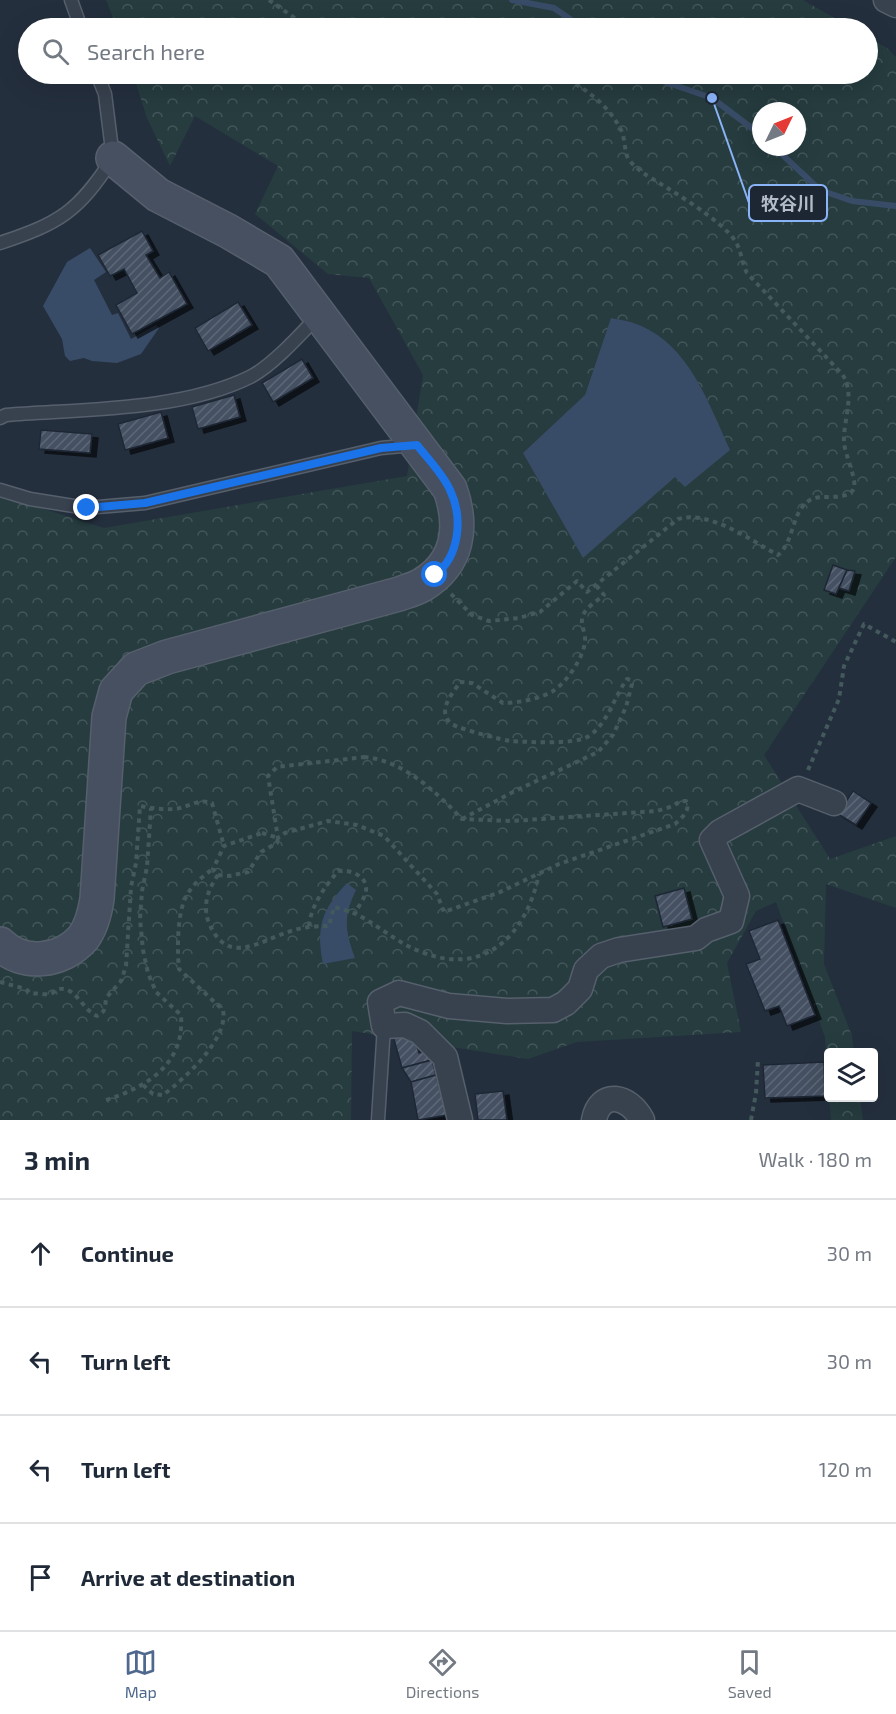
<!DOCTYPE html>
<meta charset="utf-8">
<style>
:root{--surface:#fff;--page:#f6f6f7;--text:#1f2937;--muted:#747a83;--line:#e0e1e3;--accent:#4f688e}
body{margin:0;font-family:"Exo 2","Noto Sans JP",sans-serif;background:var(--page);color:var(--text)}
.controls{position:absolute;right:18px;bottom:18px;display:grid;overflow:hidden;border-radius:6px;box-shadow:0 6px 24px #0002}
.controls button{width:54px;height:54px;display:grid;place-items:center;padding:0;border:0;border-bottom:2px solid var(--line);background:var(--surface);color:var(--text);font:30px sans-serif}
.compass{position:absolute;left:752px;top:102px;width:54px;height:54px;border-radius:50%;background:var(--surface);box-shadow:0 6px 24px #0002;rotate:47deg}
.stop{position:absolute;width:18px;height:18px;margin:-14px;border:4px solid #1a73e8;border-radius:50%;background:#fff}
.stop.end{background:#1a73e8;border-color:#fff;box-shadow:0 2px 6px #0008}
.list{margin:0;padding:0;list-style:none}
h2{display:flex;justify-content:space-between;align-items:center;height:78px;margin:0;padding:0 24px;font-size:26px}
h2 small{font-size:20px;font-weight:400;color:var(--muted)}
.list li{display:grid;grid-template-columns:39px 1fr auto;gap:18px;align-items:center;box-sizing:border-box;height:108px;padding:0 24px;border-top:2px solid var(--line)}
.list b{display:block;font-size:22px;white-space:nowrap}
.list em{font-size:20px;font-style:normal;color:var(--muted)}
.icon{flex:none;width:33px;height:33px;fill:none;stroke:currentColor;stroke-width:2;stroke-linecap:round;stroke-linejoin:round}
.map{position:relative;flex:none;width:896px;height:1120px;overflow:hidden}
.search{position:absolute;background:var(--surface);box-shadow:0 6px 24px #0002;left:18px;right:18px;top:18px;height:66px;display:flex;align-items:center;gap:15px;box-sizing:border-box;padding:0 21px;border-radius:33px;color:var(--muted);font-size:22px}
.sheet{height:510px;background:var(--surface)}
nav{display:flex;justify-content:space-around;align-items:center;box-sizing:border-box;height:84px;border-top:2px solid var(--line);background:var(--surface);font-size:16px;color:var(--muted)}
nav a{display:grid;justify-items:center;gap:3px}
nav .on{color:var(--accent)}
.map>svg:first-child{display:block}
</style>
<div class="map">
<svg width="896" height="1120" viewBox="0 0 896 1120">
<defs>
<pattern id="forest-crowns" width="20" height="18" patternUnits="userSpaceOnUse" patternTransform="scale(1.5)"><rect width="20" height="18" fill="#263c3f"/><path d="M2 6a3 3 0 1 1 6 0M12 15a3 3 0 1 1 6 0" fill="none" stroke="#435659"/></pattern>
<pattern id="building-hatch" width="6" height="6" patternUnits="userSpaceOnUse" patternTransform="scale(1.5)"><rect width="6" height="6" fill="#455162"/><path d="M-1 1l2-2M0 6l6-6M5 7l2-2" fill="none" stroke="#5d6877"/></pattern>
<filter id="shadow"><feDropShadow dx="6" dy="4" stdDeviation="0" flood-color="#0009"/></filter>
</defs>
<rect width="100%" height="100%" fill="#242f3e"/>
<g fill="url(#forest-crowns)" fill-rule="evenodd">
<polygon points="106,0 803,0 852,28 117,28"/>
<path d="M868,37L887,48L896,57V557L764,755L830,859L896,836V908L826,884L824,964L852,1036L854,1052H828V1086L825,1037L776,902L756,911L727,963L741,1032L577,1042L528,1059L352,1031L351,1120H0V495L104,528L407,476L423,375L369,278L328,274L255,214L278,166L195,116L170,166L147,118L133,74H868ZM761,111H797V147H761Z"/>
<polygon points="829,1098 860,1098 863,1120 831,1120"/>
</g>
<g fill="#394c67">
<polygon points="90,248 106,272 94,280 112,315 118,313 131,339 156,325 159,328 141,354 117,363 92,361 84,358 70,361 65,356 62,339 43,306 67,262"/>
<path d="M611,318C620,320 630,321 639,325C689,345 709,404 730,450L685,487L675,477L583,558L523,453L585,395Z"/>
<path d="M347,883L356,890C343,917 345,930 355,958L323,964C316,928 321,910 347,883Z"/>
</g>
<g fill="none" stroke-linecap="round" stroke-linejoin="round">
<g stroke="#394c67" stroke-width="6">
<polyline points="512,0 554,8 583,28"/>
<polyline points="642,74 712,98 761,135"/>
<polyline points="774,147 820,190 852,201 896,206"/>
</g>
</g>
<g fill="url(#building-hatch)" stroke="#1f2835" stroke-width="1.5" filter="url(#shadow)">
<polygon points="142,231 153,251 146,255 160,278 169,272 187,304 132,334 116,305 137,293 124,269 110,276 98,255"/>
<polygon points="238,302 252,325 208,351 195,328"/>
<polygon points="302,359 313,378 273,402 262,383"/>
<polygon points="234,395 240,417 198,429 192,407"/>
<polygon points="161,412 168,438 125,450 118,424"/>
<polygon points="41,430 92,434 90,453 39,449"/>
<polygon points="833,565 847,570 836,594 824,590"/>
<polygon points="847,570 855,571 849,591 839,588"/>
<polygon points="853,791 871,803 856,825 838,814"/>
<polygon points="684,888 692,919 663,927 655,896"/>
<polygon points="778,920 815,1015 787,1026 779,1006 765,1011 746,964 760,959 749,931"/>
<polygon points="407,1032 415,1038 419,1053 429,1050 432,1060 402,1068 393,1036"/>
<polygon points="432,1060 436,1075 411,1082 402,1068"/>
<polygon points="824,1062 825,1096 765,1098 763,1065"/>
<polygon points="436,1075 447,1115 418,1120 411,1082"/>
<polygon points="503,1091 507,1120 478,1120 475,1094"/>
</g>
<g fill="none" stroke-linecap="round" stroke-linejoin="round">
<defs>
<g id="lane">
<polyline points="71,0 81,28"/>
<path d="M0,243C60,223 78,212 113,158L105,94L97,74"/>
<path d="M0,418L6,415C82,409 181,411 250,377C272,366 301,334 318,316"/>
<polyline points="0,490 30,499 86,508 145,503 381,448 413,445"/>
<polyline points="378,1120 384,1026"/>
</g>
<g id="street">
<polyline points="886,0 896,5"/>
<polyline points="460,1120 445,1057 420,1032 405,1025 384,1026 380,1002 399,993 449,1006 507,1011 553,1010 566,1003 580,989 586,970 601,956 619,950 696,938 706,930 731,921 737,896 712,840 720,832 798,789 834,803"/>
<path d="M594,1120C600,1089 629,1095 642,1120"/>
</g>
<path id="secondary" d="M0,944C23,967 62,962 83,938C92,926 95,912 97,899L109,717L116,691L136,669L167,657L399,594C407,591 415,589 422,585C459,563 463,526 450,489L279,261L228,231L158,195L113,158"/>
</defs>
<use href="#lane" stroke="#565f6c" stroke-width="15"/>
<use href="#street" stroke="#565f6c" stroke-width="27"/>
<use href="#secondary" stroke="#565f6c" stroke-width="36"/>
<g stroke="#44595c" stroke-width="4" stroke-dasharray="4.5 4.5" stroke-linecap="butt">
<polyline points="269,0 309,28"/>
<path d="M451,594L472,615L489,621L519,618L540,612L577,581L587,592L678,519C710,510 750,540 778,555C795,541 791,511 810,500C821,493 844,502 853,490C859,483 844,453 844,442C843,420 856,394 842,374L747,273C742,263 741,251 736,242C721,219 667,188 643,173C637,168 630,163 627,156C624,147 625,136 620,128C606,102 582,86 556,74"/>
<path d="M364,757C403,760 436,792 462,819L512,821L657,811L673,806L680,801H686C691,811 682,817 675,824L559,864L498,893L444,912L437,894L384,836L357,825L328,821L285,833L278,838L268,776L277,767Z"/>
<polyline points="808,770 839,699 844,666 864,624 896,642"/>
<path d="M462,819L513,792L598,752L613,735L626,707L632,684L631,680L627,679C614,697 608,723 589,736C575,745 528,742 511,741C505,741 457,728 454,725C451,724 449,721 447,719C440,706 454,692 460,682L472,683L503,703C518,703 539,699 553,691C567,682 583,658 585,642C586,634 581,626 582,619C583,609 597,601 604,595L596,585"/>
<polygon points="262,833 278,838 277,843 261,852 248,872 229,876 218,875 213,869 224,846"/>
<path d="M218,875C208,889 202,906 209,923C227,966 258,942 288,932C302,927 314,926 329,926L334,907C341,909 349,911 356,914C378,925 396,942 419,951C484,978 526,936 539,874"/>
<path d="M309,926C311,905 325,887 338,871C350,869 368,876 366,891C365,898 358,907 355,913"/>
<path d="M0,982L26,989L30,993C35,993 44,995 49,994C55,993 57,988 63,989C77,990 84,1011 97,1016C106,1012 105,1007 106,998L121,981L126,966L131,887L136,863L140,806C151,808 163,810 174,809C188,808 197,798 212,803L224,846"/>
<path d="M143,1085L153,1094L163,1095C184,1079 229,1039 223,1010L179,969C177,950 177,911 187,895C193,884 203,876 213,869"/>
<path d="M106,1100C147,1087 185,1064 181,1015L156,992L148,973L143,950L140,919L142,891L147,867L151,808"/>
<polyline points="751,1120 756,1093 758,1060"/>
</g>
<use href="#lane" stroke="#38414e" stroke-width="12"/>
<use href="#street" stroke="#38414e" stroke-width="24"/>
<use href="#secondary" stroke="#465061" stroke-width="33"/>
</g>
<g fill="none" stroke-linecap="round" stroke-linejoin="round">
<path stroke="#1a73e8" stroke-width="8" d="M87,508L145,503L381,448L417,445C428,459 443,474 450,490C463,517 460,556 435,575"/>
</g>
<path fill="none" stroke="#8ab4f8" stroke-width="2" d="M712 98L749 203"/>
<circle fill="#8ab4f8" stroke="#1d2633" stroke-width="2" cx="712" cy="98" r="6"/>
<rect fill="#1d2633" stroke="#8ab4f8" stroke-width="2" x="749" y="185" width="78" height="36" rx="6"/>
<g font-size="18" text-anchor="middle" font-weight="bold" fill="#b4bcc9">
<text x="788" y="210">牧谷川</text>
</g>
</svg>
<div class="controls">
<button><svg class="icon" aria-label="layers" viewBox="0 0 24 24"><path d="M12 4l9 5-9 5-9-5zM3 14l9 5 9-5"/></svg></button>
</div>
<svg class="compass" viewBox="-18 -18 36 36"><path d="M0-13l5 13h-10z" fill="#e53935"/><path d="M0 13l5-13h-10z" fill="#747a83"/></svg>
<div class="stop" style="left:435px;top:575px"></div>
<div class="stop end" style="left:87px;top:508px"></div>
<div class="search"><svg class="icon" aria-label="search" viewBox="0 0 24 24"><circle cx="10" cy="10" r="6"/><path d="M15 15l6 6"/></svg>Search here</div>
</div>
<section class="sheet">
<h2>3 min<small>Walk · 180 m</small></h2>
<ul class="list">
<li><svg class="icon" aria-label="ahead" viewBox="0 0 24 24"><path d="M12 20V5M6 11l6-6 6 6"/></svg><div><b>Continue</b></div><em>30 m</em></li>
<li><svg class="icon" aria-label="left" viewBox="0 0 24 24"><path d="M17 20v-9H6M10 6l-5 5 5 5"/></svg><div><b>Turn left</b></div><em>30 m</em></li>
<li><svg class="icon" aria-label="left" viewBox="0 0 24 24"><path d="M17 20v-9H6M10 6l-5 5 5 5"/></svg><div><b>Turn left</b></div><em>120 m</em></li>
<li><svg class="icon" aria-label="arrive" viewBox="0 0 24 24"><path d="M6 21V4h12l-3 4 3 4H6"/></svg><div><b>Arrive at destination</b></div></li>
</ul>
</section>
<nav>
<a class="on"><svg class="icon" aria-label="map" viewBox="0 0 24 24"><path d="M3 6l6-2 6 2 6-2v14l-6 2-6-2-6 2zM9 4v14M15 6v14"/></svg>Map</a>
<a><svg class="icon" aria-label="directions" viewBox="0 0 24 24"><path d="M12 3l9 9-9 9-9-9zM9 14v-3h6M13 9l2 2-2 2"/></svg>Directions</a>
<a><svg class="icon" aria-label="saved" viewBox="0 0 24 24"><path d="M7 4h10v16l-5-4-5 4z"/></svg>Saved</a>
</nav>
